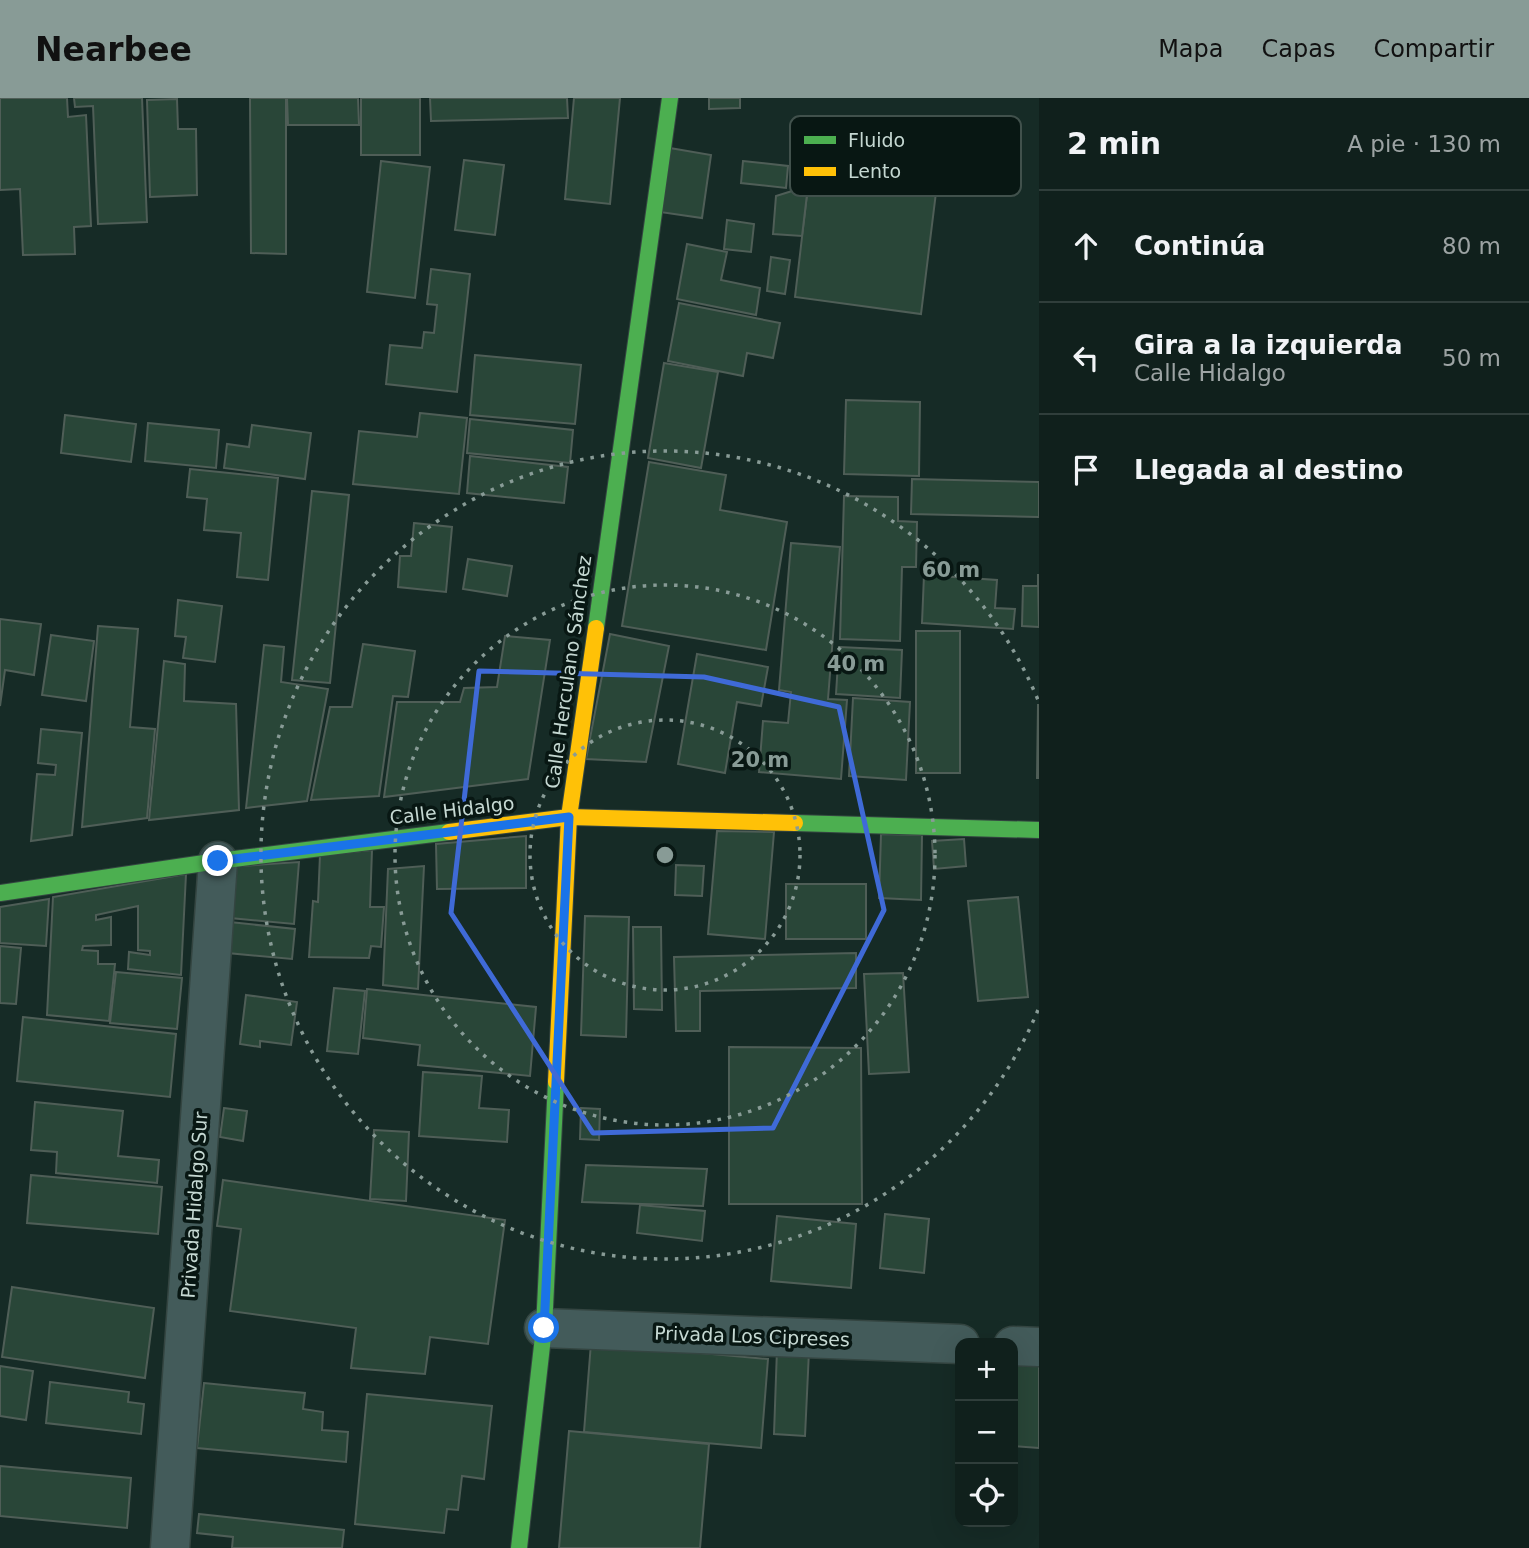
<!DOCTYPE html>
<html lang="es">
<meta charset="utf-8">
<style>
:root{--surface:#10201c;--page:#1e2d29;--text:#f1f3f6;--muted:#9ca3a3;--line:#303e3b;--accent:#889b96}
body{margin:0;font-family:"DejaVu Sans",sans-serif;background:var(--page);color:var(--text)}
.controls{position:absolute;right:21px;bottom:21px;display:grid;overflow:hidden;border-radius:14px;box-shadow:0 7px 28px #0002}
.controls button{width:63px;height:63px;display:grid;place-items:center;padding:0;border:0;border-bottom:2px solid var(--line);background:var(--surface);color:var(--text);font:35px sans-serif}
.stop{position:absolute;width:21px;height:21px;margin:-16px;border:5px solid #1a73e8;border-radius:50%;background:#fff}
.stop.end{background:#1a73e8;border-color:#fff;box-shadow:0 2px 7px #0008}
.list{margin:0;padding:0;list-style:none}
h2{display:flex;justify-content:space-between;align-items:center;height:91px;margin:0;padding:0 28px;font-size:30px}
h2 small{font-size:23px;font-weight:400;color:var(--muted)}
.list li{display:grid;grid-template-columns:46px 1fr auto;gap:21px;align-items:center;box-sizing:border-box;height:112px;padding:0 28px;border-top:2px solid var(--line)}
.list b{display:block;font-size:26px;white-space:nowrap}
.list p{margin:0;font-size:23px;white-space:nowrap;color:var(--muted)}
.list em{font-size:23px;font-style:normal;color:var(--muted)}
.icon{flex:none;width:38px;height:38px;fill:none;stroke:currentColor;stroke-width:2;stroke-linecap:round;stroke-linejoin:round}
.map{position:relative;flex:none;width:1039px;height:1450px;overflow:hidden}
header{display:flex;align-items:center;gap:42px;box-sizing:border-box;height:98px;padding:0 35px;background:var(--accent);color:#111}
header strong{font-size:33px}
nav{display:flex;gap:38px;margin-inline-start:auto;font-size:24px}
main{display:flex}
aside{flex:1;background:var(--surface)}
.map>svg:first-child{display:block}
</style>
<header>
<strong>Nearbee</strong>
<nav><a>Mapa</a><a>Capas</a><a>Compartir</a></nav>
</header>
<main>
<div class="map">
<svg width="1039" height="1450" viewBox="0 0 1039 1450">
<rect width="100%" height="100%" fill="#162b26"/>
<g fill="#294638" stroke="#4f5e57" stroke-width="2">
<polygon points="0,0 67,0 68,19 86,17 91,128 74,129 75,156 23,157 20,91 0,92"/>
<polygon points="74,0 142,0 147,124 98,126 93,8 75,9"/>
<polygon points="250,0 286,0 286,156 251,155"/>
<polygon points="287,0 358,0 359,27 288,27"/>
<rect x="361" y="0" width="59" height="57"/>
<polygon points="430,0 567,0 568,20 431,23"/>
<polygon points="574,0 620,0 610,106 565,101"/>
<polygon points="709,0 740,0 740,10 709,11"/>
<polygon points="177,1 178,31 196,31 197,97 150,99 147,2"/>
<polygon points="670,50 711,57 702,120 660,114"/>
<polygon points="812,54 939,70 921,216 795,199"/>
<polygon points="464,62 504,67 495,137 455,132"/>
<polygon points="381,63 430,69 415,200 367,194"/>
<polygon points="743,63 788,68 786,90 741,85"/>
<polygon points="808,88 802,138 773,136 776,98"/>
<polygon points="727,122 754,126 751,154 724,151"/>
<polygon points="687,146 727,154 721,182 760,190 756,217 677,201"/>
<polygon points="771,159 790,162 785,196 767,193"/>
<polygon points="431,171 470,176 457,294 386,286 390,247 422,250 424,234 434,235 437,207 427,206"/>
<polygon points="679,205 780,225 773,260 747,255 743,278 668,263"/>
<polygon points="475,257 581,267 575,326 470,317"/>
<polygon points="664,265 718,274 701,370 648,360"/>
<polygon points="846,302 920,304 919,378 844,376"/>
<polygon points="420,315 467,320 459,396 353,386 359,333 417,339"/>
<polygon points="65,317 136,326 131,364 61,355"/>
<polygon points="470,321 573,332 570,365 467,355"/>
<polygon points="148,325 219,332 216,370 145,363"/>
<polygon points="252,327 311,335 305,381 224,370 227,346 249,349"/>
<polygon points="470,358 568,369 564,405 467,395"/>
<polygon points="649,364 726,377 720,412 787,424 766,552 622,528"/>
<polygon points="190,371 278,380 268,482 237,479 241,435 204,432 207,401 187,399"/>
<polygon points="912,381 1039,384 1039,419 911,416"/>
<polygon points="312,393 349,397 330,585 292,582"/>
<polygon points="844,398 898,399 898,423 917,424 916,469 902,469 900,543 840,541"/>
<polygon points="414,425 452,429 446,494 398,489 400,458 411,458"/>
<polygon points="791,445 840,449 828,601 847,602 841,681 759,674 763,623 788,625 791,594 779,592"/>
<polygon points="468,461 512,468 507,498 463,491"/>
<polygon points="1038,476 1039,529 1022,528 1023,488 1038,488"/>
<polygon points="924,477 997,482 995,510 1015,511 1013,531 922,525"/>
<polygon points="178,502 222,508 215,564 183,560 186,539 175,538"/>
<polygon points="0,521 41,526 34,577 5,572 0,608"/>
<polygon points="98,528 138,531 130,629 155,631 147,720 82,729"/>
<rect x="916" y="533" width="44" height="142"/>
<polygon points="610,536 669,548 646,664 586,661"/>
<polygon points="51,537 94,543 86,603 42,597"/>
<polygon points="505,538 550,542 528,681 384,699 397,604 460,604 464,590 497,589"/>
<polygon points="363,546 415,553 408,599 393,598 379,698 311,702 330,609 352,609"/>
<polygon points="264,547 284,549 281,584 328,591 307,703 246,710"/>
<polygon points="839,549 902,552 900,600 836,596"/>
<polygon points="697,556 768,569 761,608 737,604 725,675 678,666"/>
<polygon points="164,563 185,566 184,603 236,606 239,712 149,722"/>
<polygon points="853,600 910,604 906,682 849,678"/>
<polygon points="1038,607 1039,607 1039,680 1037,680"/>
<polygon points="41,631 82,635 72,737 31,743 37,676 55,677 56,667 38,665"/>
<polygon points="717,733 774,734 765,841 708,836"/>
<polygon points="881,736 922,737 921,802 879,800"/>
<polygon points="526,738 526,790 437,791 436,746"/>
<polygon points="964,741 966,768 934,771 932,743"/>
<polygon points="372,752 370,809 384,809 381,849 371,848 369,860 309,859 313,803 318,804 320,757"/>
<polygon points="299,764 294,826 220,819 225,769"/>
<polygon points="676,767 704,768 702,798 675,797"/>
<polygon points="424,768 418,891 383,887 388,771"/>
<polygon points="186,776 181,877 128,871 129,854 150,857 150,853 138,852 138,808 96,817 96,822 111,819 111,847 83,848 82,852 98,853 98,866 115,866 109,923 47,917 53,799"/>
<rect x="786" y="786" width="80" height="55"/>
<polygon points="1018,799 1028,899 978,903 968,803"/>
<polygon points="49,801 46,848 0,845 0,809"/>
<polygon points="585,818 629,819 626,939 581,937"/>
<polygon points="220,823 295,831 292,861 217,854"/>
<polygon points="633,829 661,829 662,912 634,911"/>
<polygon points="0,848 21,850 16,906 0,905"/>
<polygon points="856,855 856,890 700,893 700,933 676,933 674,859"/>
<polygon points="116,874 182,880 177,931 110,925"/>
<polygon points="903,875 909,974 869,976 864,876"/>
<polygon points="334,890 365,893 358,956 327,953"/>
<polygon points="367,891 536,909 530,978 418,967 420,947 363,940"/>
<polygon points="246,897 297,904 291,947 260,943 260,949 240,946"/>
<polygon points="23,919 176,936 170,999 17,983"/>
<polygon points="729,949 861,950 862,1106 729,1106"/>
<polygon points="423,974 482,978 479,1010 509,1012 507,1044 419,1038"/>
<polygon points="35,1004 123,1013 118,1058 159,1062 157,1085 56,1075 57,1054 31,1052"/>
<polygon points="224,1010 247,1013 243,1043 220,1039"/>
<polygon points="581,1010 600,1011 599,1042 580,1041"/>
<polygon points="374,1032 409,1034 406,1103 370,1101"/>
<polygon points="586,1067 707,1071 703,1108 582,1104"/>
<polygon points="31,1077 162,1089 158,1136 27,1125"/>
<polygon points="223,1082 505,1122 488,1246 430,1239 425,1276 351,1270 356,1230 230,1213 241,1131 217,1128"/>
<polygon points="640,1107 705,1113 702,1143 637,1135"/>
<polygon points="885,1116 929,1121 924,1175 880,1170"/>
<polygon points="777,1118 856,1126 851,1190 771,1183"/>
<polygon points="12,1189 154,1210 145,1280 2,1259"/>
<polygon points="591,1245 768,1261 761,1350 584,1334"/>
<polygon points="777,1251 809,1253 805,1338 774,1336"/>
<polygon points="1013,1262 1039,1264 1039,1350 1013,1348"/>
<polygon points="0,1268 33,1273 26,1322 0,1318"/>
<polygon points="50,1284 129,1294 128,1304 144,1306 141,1336 46,1325"/>
<polygon points="204,1285 305,1295 303,1311 323,1314 322,1332 348,1334 346,1364 197,1350"/>
<polygon points="367,1296 492,1308 484,1381 462,1378 458,1412 447,1411 444,1435 355,1426"/>
<polygon points="569,1333 709,1346 700,1450 559,1450"/>
<polygon points="0,1368 131,1380 127,1430 0,1418"/>
<polygon points="199,1416 344,1432 342,1450 232,1450 233,1439 197,1435"/>
</g>
<g fill="none" stroke-linecap="round" stroke-linejoin="round">
<defs>
<g id="street">
<polyline points="544,1230 960,1246"/>
<polyline points="1013,1248 1039,1249"/>
<polyline points="170,1450 218,763"/>
</g>
<g id="fast">
<polyline points="596,530 670,0"/>
<polyline points="795,725 1039,732"/>
<polyline points="0,795 218,763 449,734"/>
<polyline points="519,1450 544,1230 556,984"/>
</g>
<g id="slow">
<polyline points="449,734 569,719 795,725"/>
<polyline points="556,984 569,719 596,530"/>
</g>
</defs>
<use href="#street" stroke="#344541" stroke-width="41"/>
<use href="#fast" stroke="#344541" stroke-width="18"/>
<use href="#slow" stroke="#344541" stroke-width="18"/>
<use href="#street" stroke="#435b5a" stroke-width="38"/>
<use href="#fast" stroke="#4caf50" stroke-width="16"/>
<use href="#slow" stroke="#ffc107" stroke-width="16"/>
</g>
<g fill="none" stroke-linecap="round" stroke-linejoin="round">
<polyline stroke="#1a73e8" stroke-width="9" points="218,763 569,719 544,1230"/>
</g>
<path fill="none" stroke="#3f6ad7" stroke-width="5" stroke-linejoin="round" d="M479,573L704,579L839,609L884,812L773,1030L593,1035L451,815Z"/>
<g fill="none" stroke="#889b96" stroke-width="3.5" stroke-dasharray="3.5 7">
<circle cx="665" cy="757" r="135"/>
<circle cx="665" cy="757" r="270"/>
<path d="M1038 912A404 404 0 1 1 1038 602"/>
</g>
<g text-anchor="middle" dominant-baseline="central" stroke-width="7" stroke-linejoin="round" paint-order="stroke">
<g font-size="19" fill="#c5d8d2" stroke="#081713">
<text transform="translate(568 574) rotate(-82)">Calle Herculano Sánchez</text>
<text transform="translate(452 712) rotate(-7)">Calle Hidalgo</text>
<text transform="translate(194 1107) rotate(-86)">Privada Hidalgo Sur</text>
<text transform="translate(752 1238) rotate(2)">Privada Los Cipreses</text>
</g>
</g>
<rect x="790" y="18" width="231" height="80" rx="10" fill="#081713" stroke="#41514c" stroke-width="2"/>
<rect x="804" y="38" width="32" height="8" fill="#4caf50"/>
<rect x="804" y="69" width="32" height="9" fill="#ffc107"/>
<g font-size="19" fill="#c5d8d2">
<text x="848" y="49">Fluido</text>
<text x="848" y="80">Lento</text>
</g>
<circle cx="665" cy="757" r="10" fill="#889b96" stroke="#081713" stroke-width="3.5"/>
<g font-size="21" text-anchor="middle" font-weight="bold" fill="#889b96" stroke="#081713" stroke-width="7" stroke-linejoin="round" paint-order="stroke">
<text x="951" y="479">60 m</text>
<text x="856" y="573">40 m</text>
<text x="760" y="669">20 m</text>
</g>
</svg>
<div class="controls">
<button>+</button>
<button>−</button>
<button><svg class="icon" aria-label="locate" viewBox="0 0 24 24"><circle cx="12" cy="12" r="6"/><path d="M12 2v4M12 18v4M2 12h4M18 12h4"/></svg></button>
</div>
<div class="stop" style="left:544px;top:1230px"></div>
<div class="stop end" style="left:218px;top:763px"></div>
</div>
<aside>
<h2>2 min<small>A pie · 130 m</small></h2>
<ul class="list">
<li><svg class="icon" aria-label="ahead" viewBox="0 0 24 24"><path d="M12 20V5M6 11l6-6 6 6"/></svg><div><b>Continúa</b></div><em>80 m</em></li>
<li><svg class="icon" aria-label="left" viewBox="0 0 24 24"><path d="M17 20v-9H6M10 6l-5 5 5 5"/></svg><div><b>Gira a la izquierda</b><p>Calle Hidalgo</p></div><em>50 m</em></li>
<li><svg class="icon" aria-label="arrive" viewBox="0 0 24 24"><path d="M6 21V4h12l-3 4 3 4H6"/></svg><div><b>Llegada al destino</b></div></li>
</ul>
</aside>
</main>
